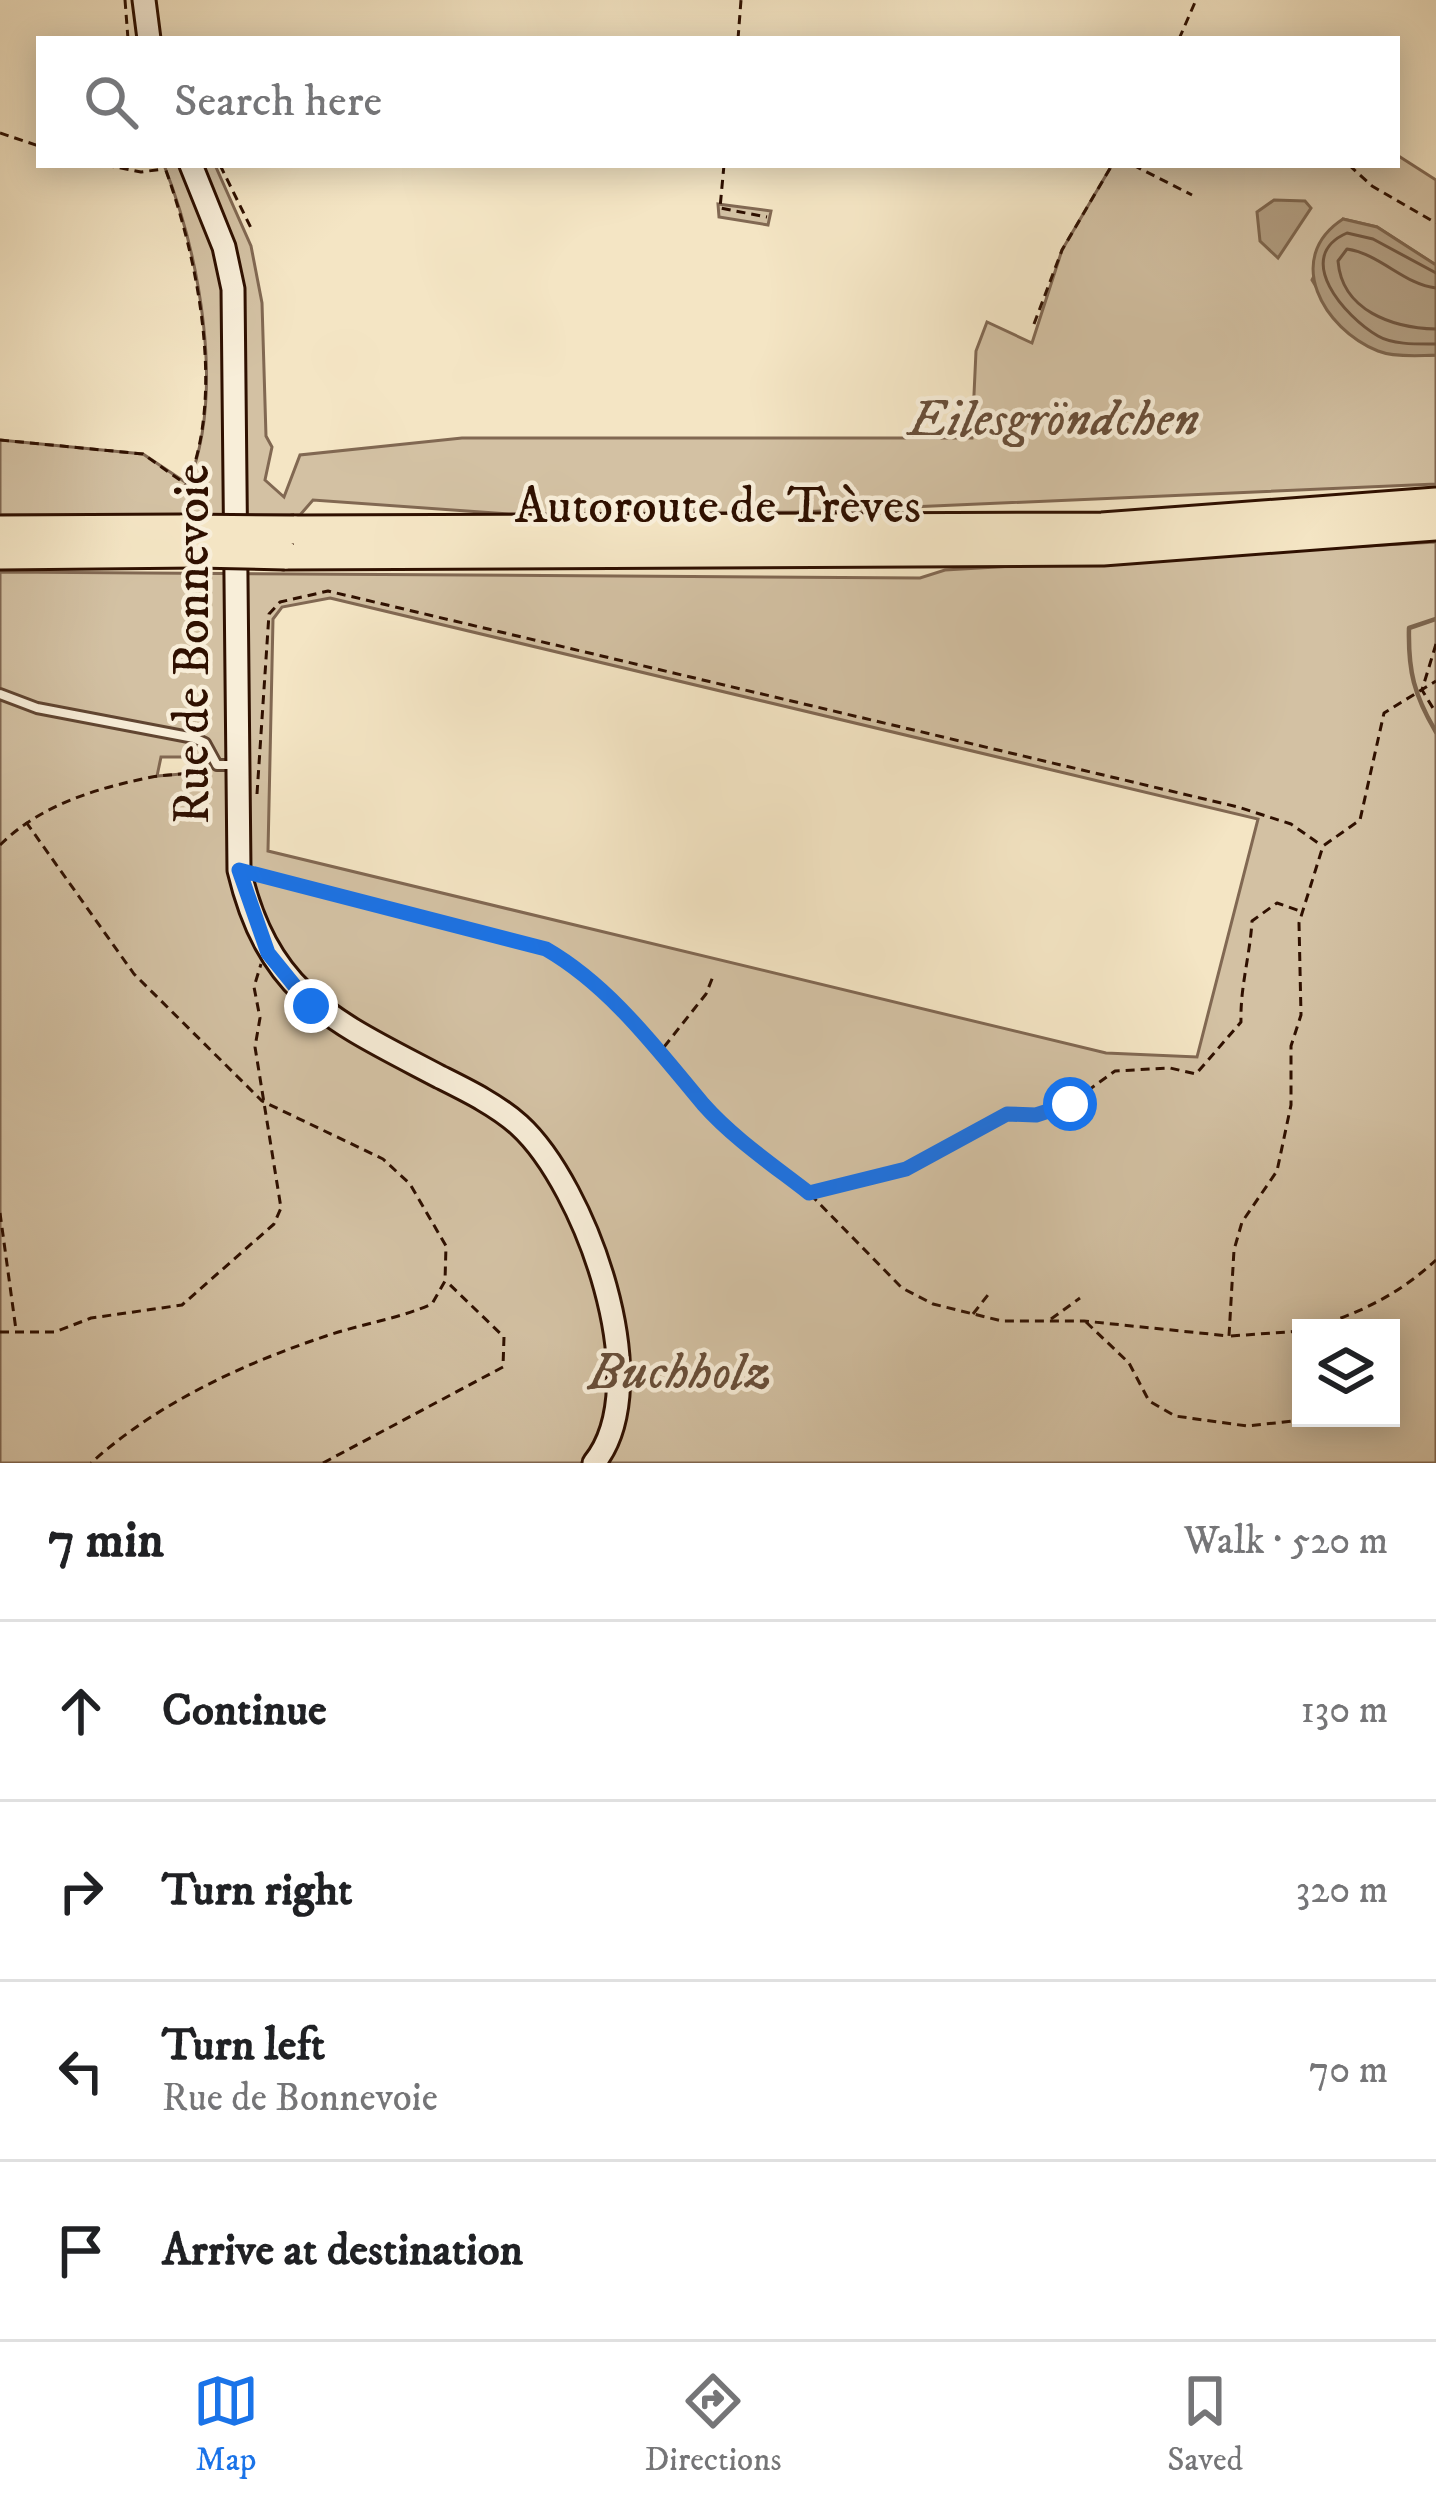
<!DOCTYPE html>
<meta charset="utf-8">
<style>
:root{--surface:#fff;--page:#f6f6f6;--text:#202124;--muted:#757577;--line:#e0e0e0;--accent:#1a73e8}
body{margin:0;font-family:"IM FELL DW Pica",serif;background:var(--page);color:var(--text)}
.controls{position:absolute;right:36px;bottom:36px;display:grid;overflow:hidden;border-radius:0px;box-shadow:0 6px 30px #0003}
.controls button{width:108px;height:108px;display:grid;place-items:center;padding:0;border:0;border-bottom:3px solid var(--line);background:var(--surface);color:var(--text);font:60px sans-serif}
.stop{position:absolute;width:36px;height:36px;margin:-27px;border:9px solid #1a73e8;border-radius:50%;background:#fff}
.stop.end{background:#1a73e8;border-color:#fff;box-shadow:0 3px 12px #0008}
.list{margin:0;padding:0;list-style:none}
h2{display:flex;justify-content:space-between;align-items:center;height:156px;margin:0;padding:0 48px;font-size:51px}
h2 small{font-size:39px;font-weight:400;color:var(--muted)}
.list li{display:grid;grid-template-columns:78px 1fr auto;gap:36px;align-items:center;box-sizing:border-box;height:180px;padding:0 48px;border-top:3px solid var(--line)}
.list b{display:block;font-size:45px;white-space:nowrap}
.list p{margin:0;font-size:39px;white-space:nowrap;color:var(--muted)}
.list em{font-size:39px;font-style:normal;color:var(--muted)}
.icon{flex:none;width:66px;height:66px;fill:none;stroke:currentColor;stroke-width:2;stroke-linecap:round;stroke-linejoin:round}
.map{position:relative;flex:none;width:1436px;height:1463px;overflow:hidden}
.search{position:absolute;background:var(--surface);box-shadow:0 6px 30px #0003;left:36px;right:36px;top:36px;height:132px;display:flex;align-items:center;gap:30px;box-sizing:border-box;padding:0 42px;border-radius:0px;color:var(--muted);font-size:45px}
.sheet{height:876px;background:var(--surface)}
nav{display:flex;justify-content:space-around;align-items:center;box-sizing:border-box;height:168px;border-top:3px solid var(--line);background:var(--surface);font-size:33px;color:var(--muted)}
nav a{display:grid;justify-items:center;gap:6px}
nav .on{color:var(--accent)}
.map>svg:first-child{display:block}
</style>
<div class="map">
<svg width="1436" height="1463" viewBox="0 0 1436 1463">
<rect width="100%" height="100%" fill="#f4e5c4"/>
<filter id="stains"><feTurbulence type="fractalNoise" baseFrequency=".00167" numOctaves="4"/><feColorMatrix values="0 0 0 0 .2 0 0 0 0 .09 0 0 0 0 .02 0 0 0 .5 -.17"/></filter>
<radialGradient id="worn" r=".72"><stop offset=".6" stop-color="#630" stop-opacity="0"/><stop offset="1" stop-color="#630" stop-opacity=".3"/></radialGradient>
<g fill="#d3c1a3" stroke="#816852" stroke-width="3" fill-rule="evenodd">
<path d="M1397,155L1436,180V265L1377,227L1343,219L1312,280C1341,330 1375,360 1436,355V484L797,512L693,513L692,506H682L681,513L509,514L313,500L300,515H0V440L143,454L188,484C226,392 199,254 164,165H215L251,246L262,303L266,436L272,447L265,480L284,497L300,455L462,438H972L976,351L987,322L1032,343L1062,250L1112,165H1397Z"/>
<polygon points="718,204 771,211 768,225 719,217"/>
<path d="M1436,542V1463H0V572L920,578L945,570ZM330,598L1258,819L1197,1057L1106,1053L268,851L273,619L282,607ZM161,757H192L194,773L157,776ZM1301,1328H1391V1418H1301Z"/>
</g>
<g fill="#b19d81" stroke="#7d654d" stroke-width="3">
<polygon points="1274,200 1305,201 1311,208 1278,258 1260,241 1257,212"/>
<path d="M1343,219L1377,227L1436,265V355C1420,356 1393,357 1378,351C1323,329 1283,258 1343,219Z"/>
</g>
<g fill="none" stroke-linecap="round" stroke-linejoin="round">
<g stroke="#705640" stroke-width="3">
<path d="M1436,273L1373,239L1347,233C1292,257 1345,317 1378,336C1393,345 1419,344 1436,344"/>
<path d="M1436,288C1405,285 1380,254 1347,249L1338,261C1342,311 1393,328 1436,329"/>
</g>
<path stroke="#7d654d" stroke-width="4.5" d="M1436,619L1409,628C1408,671 1414,695 1436,732"/>
<defs>
<polyline id="lane" points="0,694 37,708 194,738 205,743 217,765 237,765"/>
<g id="secondary">
<polyline points="144,0 149,39"/>
<path d="M191,165L224,247L233,289L239,870C269,996 334,1021 440,1077C466,1090 497,1105 519,1125C585,1185 658,1384 594,1463"/>
</g>
<g id="highway">
<polyline points="0,530 183,529"/>
<polyline points="294,530 1102,527 1436,502"/>
<polyline points="0,555 197,553"/>
<polyline points="285,555 1103,551 1436,526"/>
</g>
</defs>
<use href="#lane" stroke="#604531" stroke-width="14"/>
<use href="#secondary" stroke="#2f1000" stroke-width="27"/>
<use href="#highway" stroke="#2f1000" stroke-width="33"/>
<g stroke="#2f1000" stroke-width="3" stroke-dasharray="9 6" stroke-linecap="butt">
<polyline points="125,0 128,39"/>
<polyline points="738,39 741,0"/>
<polyline points="1179,39 1196,0"/>
<polyline points="0,133 39,146"/>
<polyline points="105,165 141,172 163,169"/>
<polyline points="220,165 252,230"/>
<polyline points="724,165 720,208 767,217"/>
<polyline points="1133,165 1192,195"/>
<polyline points="1349,165 1372,186 1436,223"/>
<polyline points="1034,324 1062,250 1112,165"/>
<path d="M0,440L143,454L187,485C226,393 197,255 164,165"/>
<polyline points="1436,644 1422,690 1436,713"/>
<polyline points="257,794 269,614 280,602 328,591 1238,807 1291,824 1321,845"/>
<path d="M26,822L134,974L262,1101L383,1159L410,1184L446,1246L445,1281L432,1304C398,1319 361,1324 326,1336C242,1364 156,1404 91,1463"/>
<path d="M0,845C40,805 97,788 152,777C171,774 189,775 208,768"/>
<polyline points="258,875 546,949 568,961 662,1050 728,1130 809,1193 902,1288 933,1304 1002,1321 1084,1321 1229,1336 1234,1250 1242,1222 1277,1171 1291,1105 1291,1046 1301,1015 1299,923 1323,846 1360,820 1384,713 1436,681"/>
<polyline points="664,1047 706,994 714,974"/>
<path d="M810,1193L906,1169L1007,1115L1061,1110L1115,1071L1170,1068L1196,1074L1241,1022C1240,987 1250,956 1252,921L1277,903L1300,911"/>
<polyline points="0,1213 16,1330"/>
<polyline points="973,1314 991,1291"/>
<polyline points="1051,1319 1080,1298"/>
<polyline points="1086,1322 1129,1363 1149,1401 1175,1416 1247,1426 1321,1418"/>
<path d="M1312,1328C1360,1313 1398,1295 1436,1260"/>
<polyline points="0,1332 55,1332 91,1318 182,1305 274,1224 281,1208 255,1047 260,1018 254,987 261,964"/>
<polyline points="1231,1336 1301,1331"/>
<polyline points="323,1463 503,1367 504,1337 447,1282"/>
</g>
<use href="#lane" stroke="#f8eed9" stroke-width="8"/>
<use href="#secondary" stroke="#f8eed9" stroke-width="21"/>
<use href="#highway" stroke="#f4e5c4" stroke-width="27"/>
<defs>
<g id="highway-bridge">
<polyline points="183,529 294,530"/>
<polyline points="197,553 285,555"/>
</g>
</defs>
<use href="#highway-bridge" stroke="#2f1000" stroke-width="33" stroke-linecap="butt"/>
<use href="#highway-bridge" stroke="#f4e5c4" stroke-width="27"/>
</g>
<g fill="none" stroke-linecap="round" stroke-linejoin="round">
<path stroke="#1a73e8" stroke-width="15" d="M311,1006L268,953L239,870L546,949C610,986 656,1048 703,1104C733,1138 773,1165 809,1193L906,1169L1007,1114L1036,1115L1070,1104"/>
</g>
<g text-anchor="middle" dominant-baseline="central" stroke-width="9" stroke-linejoin="round" paint-order="stroke">
<g font-size="51" font-style="italic" fill="#684e39" stroke="#f8eed9">
<text x="1054" y="420">Eilesgröndchen</text>
<text x="680" y="1373">Buchholz</text>
</g>
<g font-size="51" fill="#2f1000" stroke="#f8eed9">
<text x="718" y="507">Autoroute de Trèves</text>
<text transform="translate(193 644) rotate(-90)">Rue de Bonnevoie</text>
</g>
</g>
<rect width="100%" height="100%" filter="url(#stains)"/>
<rect width="100%" height="100%" fill="url(#worn)"/>
</svg>
<div class="controls">
<button><svg class="icon" aria-label="layers" viewBox="0 0 24 24"><path d="M12 4l9 5-9 5-9-5zM3 14l9 5 9-5"/></svg></button>
</div>
<div class="stop" style="left:1070px;top:1104px"></div>
<div class="stop end" style="left:311px;top:1006px"></div>
<div class="search"><svg class="icon" aria-label="search" viewBox="0 0 24 24"><circle cx="10" cy="10" r="6"/><path d="M15 15l6 6"/></svg>Search here</div>
</div>
<section class="sheet">
<h2>7 min<small>Walk · 520 m</small></h2>
<ul class="list">
<li><svg class="icon" aria-label="ahead" viewBox="0 0 24 24"><path d="M12 20V5M6 11l6-6 6 6"/></svg><div><b>Continue</b></div><em>130 m</em></li>
<li><svg class="icon" aria-label="right" viewBox="0 0 24 24"><path d="M7 20v-9h11M14 6l5 5-5 5"/></svg><div><b>Turn right</b></div><em>320 m</em></li>
<li><svg class="icon" aria-label="left" viewBox="0 0 24 24"><path d="M17 20v-9H6M10 6l-5 5 5 5"/></svg><div><b>Turn left</b><p>Rue de Bonnevoie</p></div><em>70 m</em></li>
<li><svg class="icon" aria-label="arrive" viewBox="0 0 24 24"><path d="M6 21V4h12l-3 4 3 4H6"/></svg><div><b>Arrive at destination</b></div></li>
</ul>
</section>
<nav>
<a class="on"><svg class="icon" aria-label="map" viewBox="0 0 24 24"><path d="M3 6l6-2 6 2 6-2v14l-6 2-6-2-6 2zM9 4v14M15 6v14"/></svg>Map</a>
<a><svg class="icon" aria-label="directions" viewBox="0 0 24 24"><path d="M12 3l9 9-9 9-9-9zM9 14v-3h6M13 9l2 2-2 2"/></svg>Directions</a>
<a><svg class="icon" aria-label="saved" viewBox="0 0 24 24"><path d="M7 4h10v16l-5-4-5 4z"/></svg>Saved</a>
</nav>
